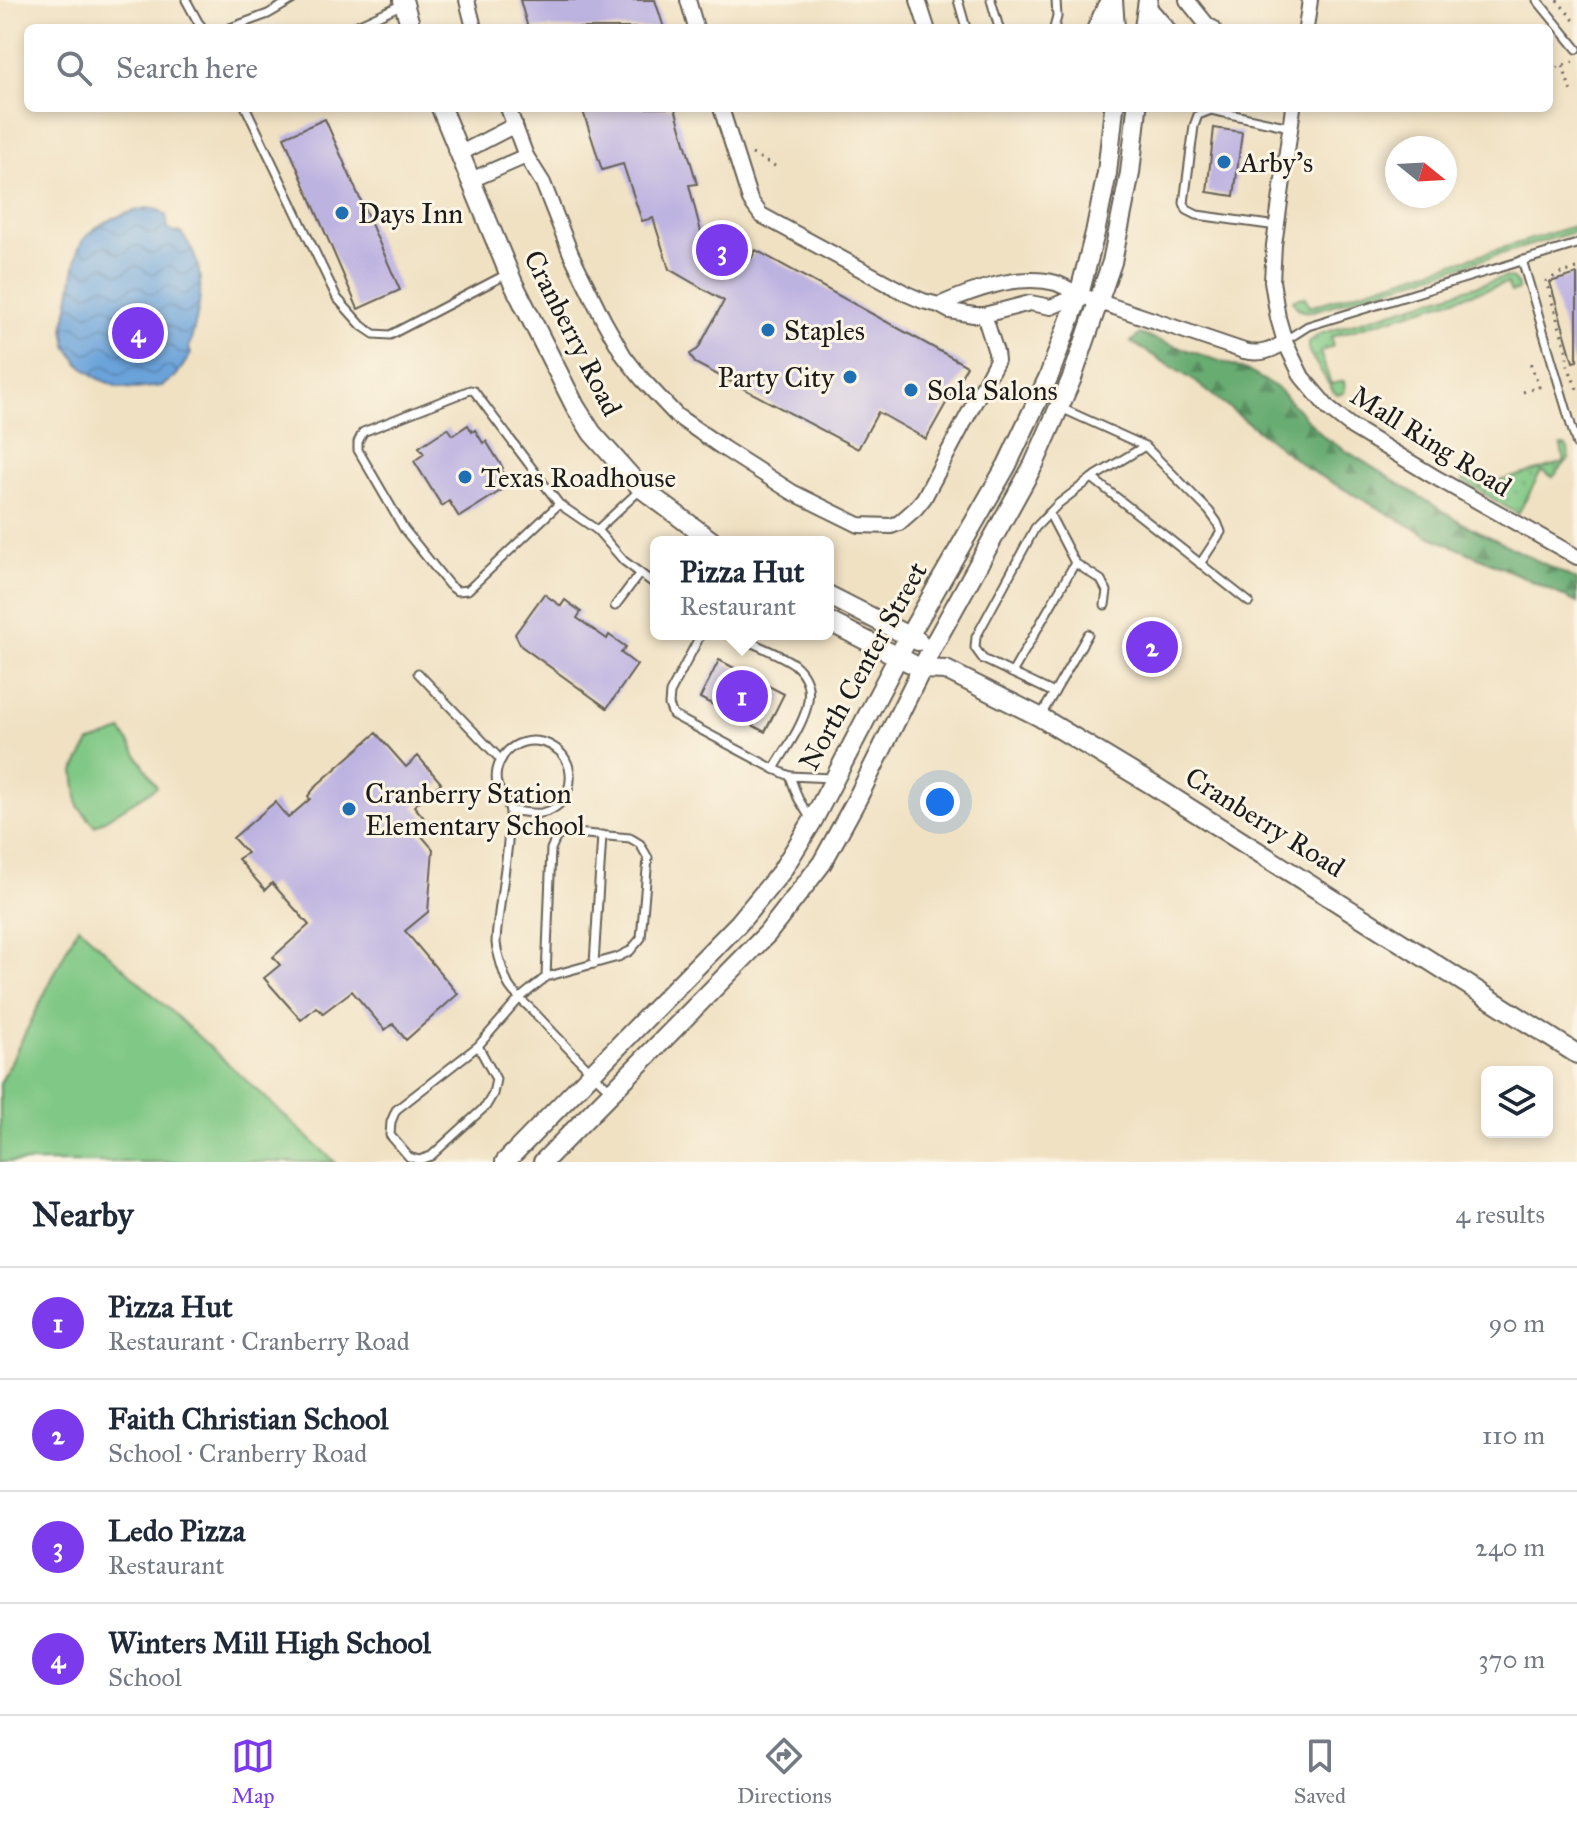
<!DOCTYPE html>
<meta charset="utf-8">
<style>
:root{--surface:#fff;--page:#f6f6f7;--text:#1f2937;--muted:#747a83;--line:#e0e1e3;--accent:#7c3aed}
body{margin:0;font-family:"IM FELL Great Primer",serif;background:var(--page);color:var(--text)}
.controls{position:absolute;right:24px;bottom:24px;display:grid;overflow:hidden;border-radius:12px;box-shadow:0 4px 12px #0003}
.controls button{width:72px;height:72px;display:grid;place-items:center;padding:0;border:0;border-bottom:2px solid var(--line);background:var(--surface);color:var(--text);font:40px sans-serif}
.compass{position:absolute;left:1385px;top:136px;width:72px;height:72px;border-radius:50%;background:var(--surface);box-shadow:0 4px 12px #0003;rotate:108deg}
.you{position:absolute;left:940px;top:802px;width:28px;height:28px;margin:-20px;border:6px solid #fff;border-radius:50%;background:#1a73e8;box-shadow:0 0 0 12px #1a73e833}
.badge{display:grid;place-items:center;width:52px;height:52px;border-radius:50%;background:var(--accent);color:#fff;font-size:26px;font-weight:700}
.pin{position:absolute;translate:-50% -50%;border:4px solid #fff;box-shadow:0 2px 8px #0006}
.popup{position:absolute;left:650px;top:536px;width:184px;height:104px;box-sizing:border-box;display:grid;place-content:center;border-radius:12px;background:var(--surface);filter:drop-shadow(0 2px 6px #0005);font-size:26px;white-space:nowrap;color:var(--muted)}
.popup b{font-size:30px;color:var(--text)}
.popup::after{content:'';position:absolute;left:50%;top:100%;margin-left:-16px;border:16px solid transparent;border-top-color:var(--surface)}
.list{margin:0;padding:0;list-style:none}
h2{display:flex;justify-content:space-between;align-items:center;height:104px;margin:0;padding:0 32px;font-size:34px}
h2 small{font-size:26px;font-weight:400;color:var(--muted)}
.list li{display:grid;grid-template-columns:52px 1fr auto;gap:24px;align-items:center;box-sizing:border-box;height:112px;padding:0 32px;border-top:2px solid var(--line)}
.list b{display:block;font-size:30px;white-space:nowrap}
.list p{margin:0;font-size:26px;white-space:nowrap;color:var(--muted)}
.list em{font-size:26px;font-style:normal;color:var(--muted)}
.icon{flex:none;width:44px;height:44px;fill:none;stroke:currentColor;stroke-width:2;stroke-linecap:round;stroke-linejoin:round}
.map{position:relative;flex:none;width:1577px;height:1162px;overflow:hidden}
.search{position:absolute;background:var(--surface);box-shadow:0 4px 12px #0003;left:24px;right:24px;top:24px;height:88px;display:flex;align-items:center;gap:20px;box-sizing:border-box;padding:0 28px;border-radius:12px;color:var(--muted);font-size:30px}
.sheet{height:552px;background:var(--surface)}
nav{display:flex;justify-content:space-around;align-items:center;box-sizing:border-box;height:112px;border-top:2px solid var(--line);background:var(--surface);font-size:22px;color:var(--muted)}
nav a{display:grid;justify-items:center;gap:4px}
nav .on{color:var(--accent)}
.map>svg:first-child{display:block}
</style>
<div class="map">
<svg width="1577" height="1162" viewBox="0 0 1577 1162">
<defs>
<pattern id="grass-dots" width="8" height="8" patternUnits="userSpaceOnUse" patternTransform="scale(2)"><rect width="8" height="8" fill="#80c885"/><path d="M2 2h.1M6 6h.1" fill="none" stroke="#6eab72" stroke-width="1.8" stroke-linecap="round"/></pattern>
<pattern id="forest-firs" width="22" height="20" patternUnits="userSpaceOnUse" patternTransform="scale(2)"><rect width="22" height="20" fill="#68ac72"/><path d="M5 1l3.5 6h-7zM16 11l3.5 6h-7z" fill="#558b5d"/></pattern>
<pattern id="water-waves" width="16" height="10" patternUnits="userSpaceOnUse" patternTransform="scale(2)"><rect width="16" height="10" fill="#6ba3da"/><path d="M0 5q4-4 8 0t8 0" fill="none" stroke="#5784b0"/></pattern>
</defs>
<rect width="100%" height="100%" fill="#fcf5e5"/>
<filter id="ink" filterUnits="userSpaceOnUse"><feTurbulence type="fractalNoise" baseFrequency=".0125" numOctaves="2"/><feDisplacementMap in="SourceGraphic" scale="16" xChannelSelector="R" yChannelSelector="G"/><feConvolveMatrix kernelMatrix="1 2 1 2 8 2 1 2 1" color-interpolation-filters="sRGB"/></filter>
<filter id="wash" filterUnits="userSpaceOnUse"><feTurbulence type="fractalNoise" baseFrequency=".006" numOctaves="4" result="noise"/><feDisplacementMap in="SourceGraphic" scale="32" xChannelSelector="R" yChannelSelector="G"/><feGaussianBlur stdDeviation="1.8" result="paint"/><feColorMatrix in="noise" values="0 0 0 0 0 0 0 0 0 0 0 0 0 0 0 0 0 1.4 0 .05"/><feComposite in="paint" operator="in"/></filter>
<g filter="url(#wash)">
<rect width="100%" height="100%" fill="#f0e1c3"/>
<g fill="url(#grass-dots)" stroke="#4e7250" stroke-width="2">
<path d="M1577,225V231L1313,311C1304,313 1297,310 1293,301L1294,299L1305,297L1309,307Z"/>
<path d="M1505,277L1513,279L1518,285V290L1511,292L1507,283L1331,337L1333,346L1320,352L1331,384L1344,381L1345,391C1342,395 1337,396 1333,391L1309,352V342L1320,334Z"/>
<polygon points="1561,446 1565,446 1568,449 1569,459 1553,477 1541,471 1518,514 1463,481 1466,476 1474,474 1480,487 1564,462"/>
</g>
<polygon fill="url(#forest-firs)" stroke="#426447" stroke-width="2" points="1140,334 1246,370 1276,387 1324,437 1466,525 1577,580 1577,603 1517,574 1427,535 1309,470 1193,380 1131,342"/>
<g fill="#80c885" stroke="#4e7250" stroke-width="2">
<polygon points="122,731 157,787 95,826 78,806 74,771 90,742"/>
<polygon points="78,926 335,1162 0,1162 0,1084"/>
</g>
<path fill="url(#water-waves)" stroke="#44607b" stroke-width="2" d="M147,208L159,210L166,215L168,229L175,233L180,232C211,268 200,307 189,348L191,354L176,376L162,386L135,389L118,387L99,379L80,365L67,346L64,329L78,250C88,224 121,214 147,208Z"/>
<g id="blocks">
<g fill="#bdb3e1">
<polygon points="520,0 655,0 664,28 528,28"/>
<polygon points="582,108 675,108 697,184 689,185 701,232 751,259 756,250 967,366 926,439 878,412 858,449 695,363 690,354 698,349 724,301 669,269 653,218 642,221 623,164 602,170"/>
<polygon points="325,119 400,290 358,309 284,137"/>
<polygon points="1214,128 1242,132 1234,196 1207,192"/>
<polygon points="1577,274 1577,361 1573,362 1550,282"/>
<polygon points="468,425 472,432 475,430 483,443 486,441 503,468 501,470 510,485 459,517 449,501 442,506 414,461 424,454 419,447 448,428 453,435"/>
<polygon points="544,594 561,606 565,600 581,612 577,618 607,639 609,635 626,647 621,653 637,665 607,708 521,646 515,634"/>
<polygon points="719,660 784,694 765,732 700,698"/>
<polygon points="376,733 406,767 418,756 441,783 414,806 424,818 414,827 433,849 428,912 405,931 458,994 406,1040 393,1024 385,1030 352,991 323,1013 316,1007 301,1020 264,978 280,965 273,957 309,925 272,883 265,890 238,859 247,853 233,838 275,802 288,818 310,799 308,796 317,785"/>
</g>
</g>
</g>
<g filter="url(#ink)">
<use href="#blocks" fill-opacity="0" stroke="#666156" stroke-width="2"/>
<g fill="none" stroke-linecap="round" stroke-linejoin="round">
<defs>
<g id="service">
<polyline points="186,0 198,22 203,28"/>
<polyline points="958,0 966,28"/>
<polyline points="991,0 999,28"/>
<polyline points="1537,0 1577,49"/>
<polyline points="230,28 268,14 292,0"/>
<polyline points="351,28 403,4"/>
<polyline points="1054,28 1057,17 1056,0"/>
<polyline points="246,108 337,298 362,326 374,334 390,335 507,274"/>
<polyline points="1277,226 1197,215 1187,210 1184,203 1194,126 1198,115 1211,110 1290,127"/>
<polyline points="1522,260 1577,445"/>
<polyline points="1286,340 1308,326 1577,244"/>
<polyline points="1061,408 1145,446 1209,511 1217,522 1221,532 1200,564"/>
<polyline points="1092,478 1145,446"/>
<polyline points="559,504 468,590 457,591 449,585 404,529 358,450 358,442 363,432 470,390 474,391 559,504 597,530 624,561 656,585"/>
<polyline points="597,530 640,490"/>
<polyline points="1075,563 1101,580 1107,591 1105,605"/>
<polyline points="615,606 640,573"/>
<polyline points="701,634 670,693 669,705 673,715 774,769 790,776"/>
<path d="M732,634C748,642 781,654 794,664C830,694 790,740 774,769"/>
<polyline points="418,673 501,760"/>
<polyline points="1012,673 1075,563 1049,513"/>
<polyline points="1054,693 1088,634"/>
<polyline points="1040,717 1054,693 983,659 975,648 976,637 1035,528 1058,504 1092,478 1249,602"/>
<path d="M510,811C520,811 532,814 541,813C570,809 580,770 559,751C537,732 504,741 497,770C492,792 511,798 510,815C509,847 503,880 499,913C498,922 496,933 496,943C497,953 504,975 508,984C513,994 525,1003 533,1011C558,1038 583,1065 610,1090"/>
<polyline points="810,818 798,798 790,776 831,778"/>
<polyline points="594,964 602,835"/>
<polyline points="478,1046 496,1079 493,1094 486,1106 431,1156 419,1160 409,1157 390,1135 391,1122 396,1110 478,1046 520,998 546,977 618,957 630,951 641,938 648,858 640,844 630,838 564,832 556,838 551,849 546,977"/>
</g>
<g id="minor">
<polyline points="467,0 474,28"/>
<polyline points="688,0 696,28"/>
<polyline points="918,0 927,28"/>
<polyline points="1187,0 1208,26 1213,28"/>
<polyline points="1147,5 1167,28"/>
<polyline points="1306,28 1310,0"/>
<polyline points="508,108 526,156 543,183 571,254 604,321 624,356 642,379 677,416 723,448 792,492 859,525 891,526 899,523 915,509 924,498 997,360 996,352 984,315"/>
<polyline points="721,108 750,200 761,215 907,294 923,301 939,305 950,311 974,315 984,315 1030,303 1051,307 1079,295"/>
<polyline points="1293,108 1274,245 1272,281 1278,318 1285,342 1302,377 1329,409 1352,427 1433,476 1577,557"/>
<polyline points="459,154 515,125"/>
<polyline points="471,180 526,156"/>
<path d="M939,305C973,290 1018,273 1056,283C1064,286 1072,291 1079,295L1244,351C1260,355 1271,351 1285,342"/>
</g>
<g id="tertiary">
<polyline points="403,0 411,28"/>
<polyline points="1113,0 1115,28"/>
<polyline points="1097,28 1110,0"/>
<polyline points="1144,28 1148,0"/>
<polyline points="441,108 513,283 575,406 592,433 641,488 713,542"/>
<polyline points="828,595 918,641"/>
<polyline points="828,621 922,669 946,670 1040,717 1151,784 1577,1054"/>
<polyline points="505,1162 739,923 781,872 812,822 909,636 1007,465 1049,376 1079,295 1095,233 1107,173 1114,108"/>
<polyline points="543,1162 767,934 822,863 856,801 932,648 1034,464 1072,378 1112,262 1130,173 1137,108"/>
</g>
</defs>
<use href="#service" stroke="#666156" stroke-width="11"/>
<use href="#minor" stroke="#666156" stroke-width="18"/>
<use href="#tertiary" stroke="#666156" stroke-width="22"/>
<g stroke="#666156" stroke-width="3" stroke-dasharray="2 6" stroke-linecap="butt">
<polyline points="1557,0 1577,24"/>
<polyline points="1563,66 1571,92"/>
<polyline points="1549,70 1573,62"/>
<polyline points="1549,80 1554,97"/>
<polyline points="752,154 777,167"/>
<polyline points="1577,269 1561,273 1546,281 1566,349 1568,366 1577,389"/>
<polyline points="1523,392 1539,387 1530,362"/>
</g>
<use href="#service" stroke="#fff" stroke-width="7"/>
<use href="#minor" stroke="#fff" stroke-width="14"/>
<use href="#tertiary" stroke="#fff" stroke-width="18"/>
</g>
</g>
<g fill="#1f6fb2" stroke="#fcf5e5" stroke-width="3">
<circle cx="1224" cy="162" r="8"/>
<circle cx="342" cy="213" r="8"/>
<circle cx="768" cy="330" r="8"/>
<circle cx="850" cy="377" r="8"/>
<circle cx="911" cy="390" r="8"/>
<circle cx="465" cy="477" r="8"/>
<circle cx="349" cy="809" r="8"/>
</g>
<g text-anchor="middle" dominant-baseline="central" stroke-width="6" stroke-linejoin="round" paint-order="stroke">
<g font-size="28" fill="#1c1c1c" stroke="#fcf5e5" text-anchor="start">
<text x="1240" y="162">Arby's</text>
<text x="358" y="213">Days Inn</text>
<text x="784" y="330">Staples</text>
<text x="834" y="377" text-anchor="end">Party City</text>
<text x="927" y="390">Sola Salons</text>
<text x="481" y="477">Texas Roadhouse</text>
<text x="365" y="793">Cranberry Station<tspan x="365" dy="32">Elementary School</tspan></text>
</g>
<g font-size="28" fill="#1c1c1c" stroke="#fcf5e5">
<text transform="translate(573 333) rotate(63)">Cranberry Road</text>
<text transform="translate(1431 441) rotate(32)">Mall Ring Road</text>
<text transform="translate(863 666) rotate(-61)">North Center Street</text>
<text transform="translate(1265 822) rotate(32)">Cranberry Road</text>
</g>
</g>
</svg>
<div class="controls">
<button><svg class="icon" aria-label="layers" viewBox="0 0 24 24"><path d="M12 4l9 5-9 5-9-5zM3 14l9 5 9-5"/></svg></button>
</div>
<svg class="compass" viewBox="-18 -18 36 36"><path d="M0-13l5 13h-10z" fill="#e53935"/><path d="M0 13l5-13h-10z" fill="#747a83"/></svg>
<div class="you"></div>
<div class="pin badge" style="left:742px;top:696px">1</div>
<div class="popup"><b>Pizza Hut</b>Restaurant</div>
<div class="pin badge" style="left:1152px;top:647px">2</div>
<div class="pin badge" style="left:722px;top:250px">3</div>
<div class="pin badge" style="left:138px;top:333px">4</div>
<div class="search"><svg class="icon" aria-label="search" viewBox="0 0 24 24"><circle cx="10" cy="10" r="6"/><path d="M15 15l6 6"/></svg>Search here</div>
</div>
<section class="sheet">
<h2>Nearby<small>4 results</small></h2>
<ul class="list">
<li><span class="badge">1</span><div><b>Pizza Hut</b><p>Restaurant · Cranberry Road</p></div><em>90 m</em></li>
<li><span class="badge">2</span><div><b>Faith Christian School</b><p>School · Cranberry Road</p></div><em>110 m</em></li>
<li><span class="badge">3</span><div><b>Ledo Pizza</b><p>Restaurant</p></div><em>240 m</em></li>
<li><span class="badge">4</span><div><b>Winters Mill High School</b><p>School</p></div><em>370 m</em></li>
</ul>
</section>
<nav>
<a class="on"><svg class="icon" aria-label="map" viewBox="0 0 24 24"><path d="M3 6l6-2 6 2 6-2v14l-6 2-6-2-6 2zM9 4v14M15 6v14"/></svg>Map</a>
<a><svg class="icon" aria-label="directions" viewBox="0 0 24 24"><path d="M12 3l9 9-9 9-9-9zM9 14v-3h6M13 9l2 2-2 2"/></svg>Directions</a>
<a><svg class="icon" aria-label="saved" viewBox="0 0 24 24"><path d="M7 4h10v16l-5-4-5 4z"/></svg>Saved</a>
</nav>
